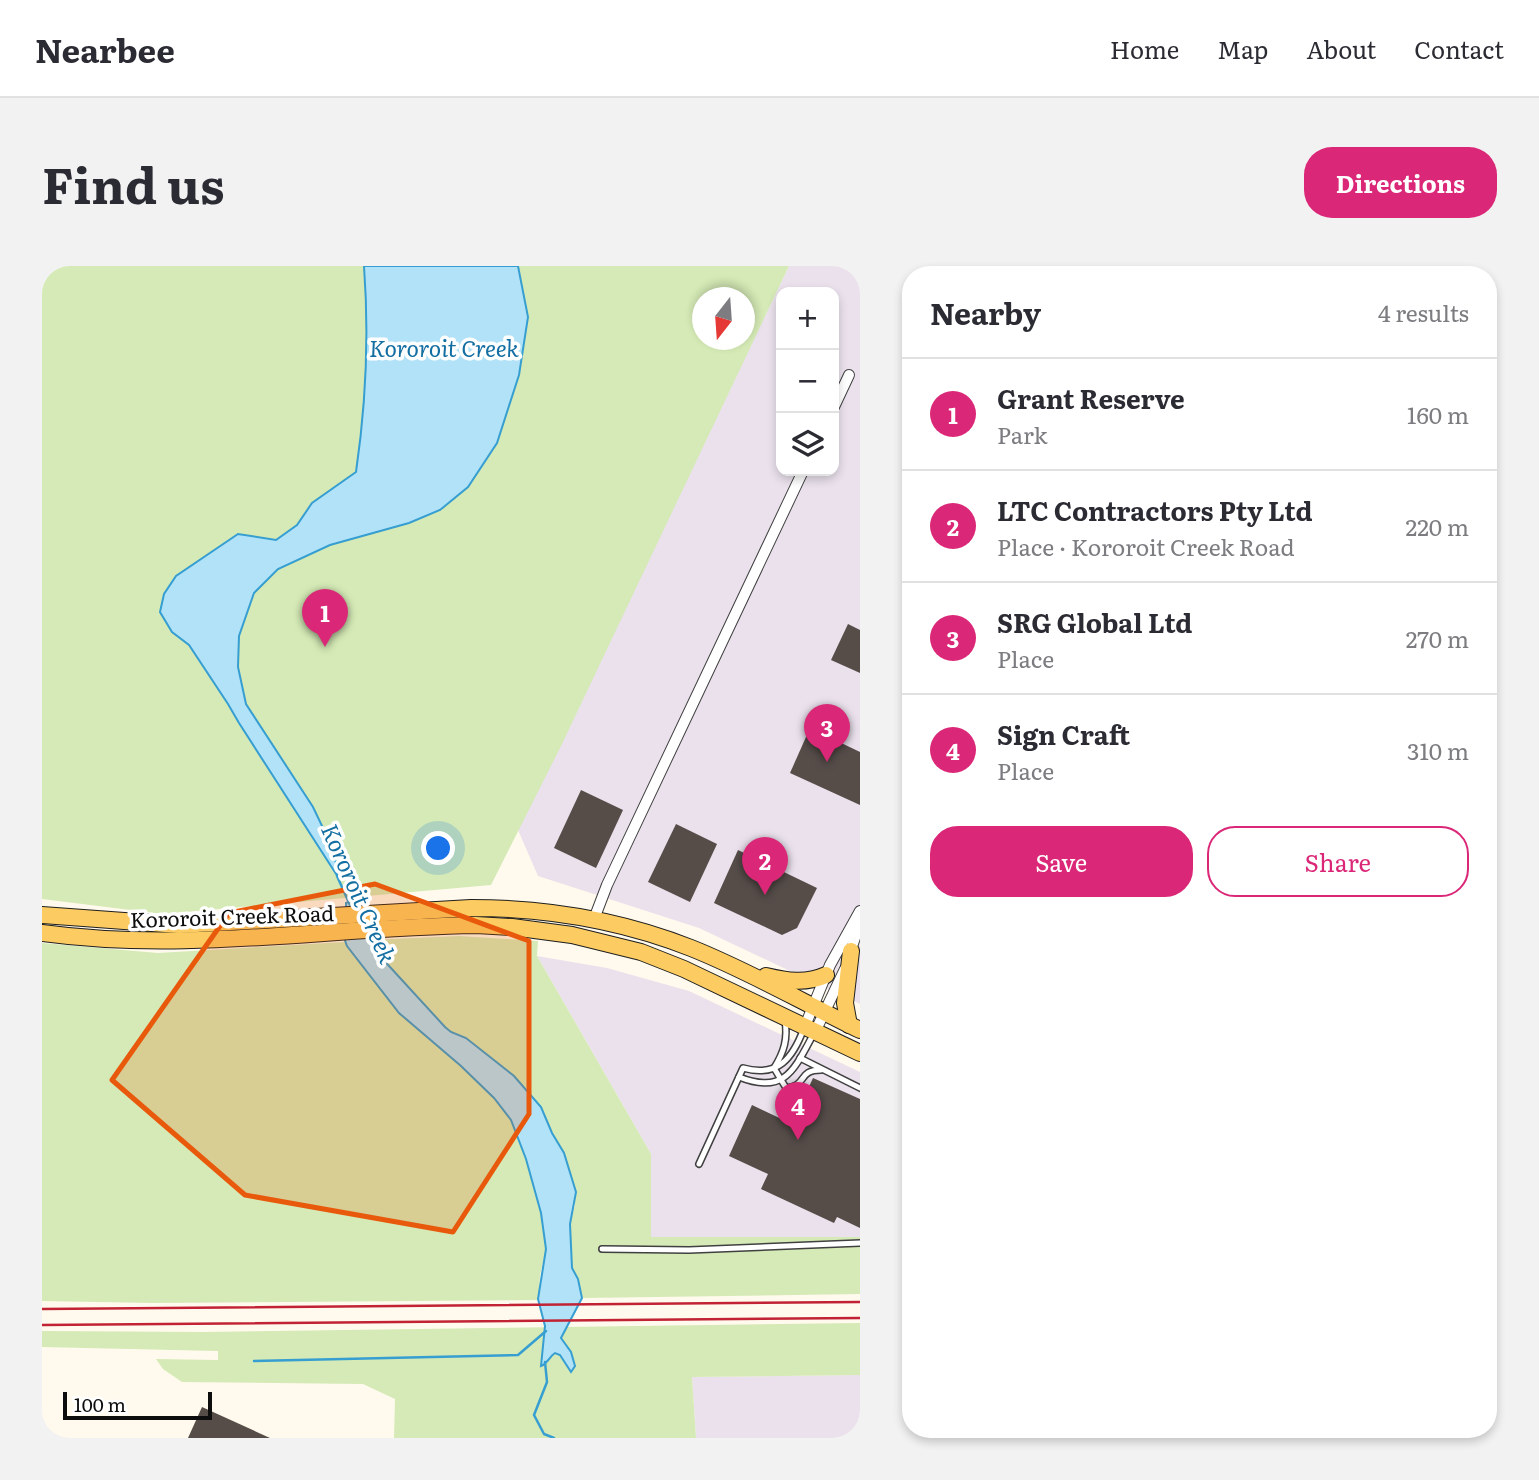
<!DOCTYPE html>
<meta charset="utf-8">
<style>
:root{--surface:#fff;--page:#f2f2f3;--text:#2b2b33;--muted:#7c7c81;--line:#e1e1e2;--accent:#db2777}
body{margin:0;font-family:Literata,serif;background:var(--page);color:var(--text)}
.controls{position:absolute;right:21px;top:21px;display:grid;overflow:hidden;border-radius:14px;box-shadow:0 4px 10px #0003}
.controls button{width:63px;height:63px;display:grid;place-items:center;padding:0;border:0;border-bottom:2px solid var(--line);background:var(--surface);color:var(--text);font:35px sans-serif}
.compass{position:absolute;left:650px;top:21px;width:63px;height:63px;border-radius:50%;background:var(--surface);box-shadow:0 4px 10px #0003;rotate:197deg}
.scale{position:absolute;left:21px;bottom:18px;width:149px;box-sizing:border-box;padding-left:7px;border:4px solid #0d0d0d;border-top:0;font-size:19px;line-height:24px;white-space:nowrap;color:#0d0d0d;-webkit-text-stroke:5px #fff;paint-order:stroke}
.you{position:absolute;left:397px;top:583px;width:24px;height:24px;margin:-18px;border:5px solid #fff;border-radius:50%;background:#1a73e8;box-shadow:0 0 0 10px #1a73e833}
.badge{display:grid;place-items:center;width:46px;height:46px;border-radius:50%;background:var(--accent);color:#fff;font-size:23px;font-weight:700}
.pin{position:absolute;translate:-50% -58px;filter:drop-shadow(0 2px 4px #0008)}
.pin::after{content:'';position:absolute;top:37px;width:24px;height:21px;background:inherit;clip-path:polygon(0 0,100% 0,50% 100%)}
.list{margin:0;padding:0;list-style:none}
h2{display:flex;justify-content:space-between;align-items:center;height:91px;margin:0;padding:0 28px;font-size:30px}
h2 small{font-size:23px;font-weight:400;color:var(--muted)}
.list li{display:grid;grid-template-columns:46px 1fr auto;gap:21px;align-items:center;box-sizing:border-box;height:112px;padding:0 28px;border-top:2px solid var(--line)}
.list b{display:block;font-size:26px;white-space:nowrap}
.list p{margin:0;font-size:23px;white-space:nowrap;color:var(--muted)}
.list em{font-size:23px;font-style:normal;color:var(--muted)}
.actions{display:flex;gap:14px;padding:21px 28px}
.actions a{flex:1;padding:16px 0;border:2px solid var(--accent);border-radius:28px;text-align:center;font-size:24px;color:var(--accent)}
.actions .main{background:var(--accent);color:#fff}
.icon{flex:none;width:38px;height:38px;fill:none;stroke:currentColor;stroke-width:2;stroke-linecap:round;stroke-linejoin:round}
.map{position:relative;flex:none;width:818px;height:1172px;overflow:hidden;border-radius:28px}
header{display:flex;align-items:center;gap:42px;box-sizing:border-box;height:98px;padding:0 35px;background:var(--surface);border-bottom:2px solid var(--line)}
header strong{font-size:33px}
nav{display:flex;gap:38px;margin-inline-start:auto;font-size:24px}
.intro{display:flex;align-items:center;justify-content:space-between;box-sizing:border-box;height:168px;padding:0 42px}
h1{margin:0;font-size:49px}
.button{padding:18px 32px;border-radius:28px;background:var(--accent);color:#fff;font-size:24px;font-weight:700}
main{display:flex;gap:42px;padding:0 42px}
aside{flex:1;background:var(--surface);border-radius:28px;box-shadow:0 4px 10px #0003}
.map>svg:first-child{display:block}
</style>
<header>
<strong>Nearbee</strong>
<nav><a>Home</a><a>Map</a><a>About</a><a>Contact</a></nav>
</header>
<div class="intro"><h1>Find us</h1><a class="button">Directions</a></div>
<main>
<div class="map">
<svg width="818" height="1172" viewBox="0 0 818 1172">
<rect width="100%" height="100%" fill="#fffaed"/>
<g fill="#eae1ec" fill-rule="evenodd">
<path d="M747,0H802L818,7V738L657,662L496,610L476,564ZM739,26H792V205H739Z"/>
<polygon points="495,690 565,702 647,725 818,806 818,971 609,971 609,888"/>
<polygon points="818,1109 818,1172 654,1172 650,1111"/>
</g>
<g fill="#d5eab6" fill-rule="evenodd">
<path d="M0,0H747L519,480L449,619L121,648L0,633ZM660,32H702V74H660Z"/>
<polygon points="417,670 496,675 495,690 609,888 609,971 818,971 818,1028 540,1032 536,1013 530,1002 528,958 533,939 515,874 510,867 498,841 472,810 424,772 409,766 403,761 337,689 327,674"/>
<polygon points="303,676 357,747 419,800 452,832 469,854 484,893 499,947 504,983 498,1009 496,1034 110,1037 0,1035 0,677 116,687"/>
<polygon points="818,1057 818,1109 650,1111 654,1172 352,1172 353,1133 321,1118 140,1116 121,1103 114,1093 176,1094 176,1085 0,1081 0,1065 162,1066"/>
</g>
<g fill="#b1e2f8" stroke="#369ed1" stroke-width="2">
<path d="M322,0H476L486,51L477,109L455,177L426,221L398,244L367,257L288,279L236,303L212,327L197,370L196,401L204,438L271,541L292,585L296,611L197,457L186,438L147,379L130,366L118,346L122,328L134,310L196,268L234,274L255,259L270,237L314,206C324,138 327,68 322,0Z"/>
<path d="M309,635L328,677L337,689L403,761L409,766L424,772L472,810L499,841L510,867L522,887L534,926L528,958L530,1002L536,1013L540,1032L519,1072L529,1086L533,1100L529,1106L518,1089L513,1087C507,1091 506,1097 499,1100L503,1060L496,1033L504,983L499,947L484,893L469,854L452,832L419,800L357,747L305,680C297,664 305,652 304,637Z"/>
</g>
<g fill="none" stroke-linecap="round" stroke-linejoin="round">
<g stroke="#369ed1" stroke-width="2.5">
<polyline points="295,610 308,639"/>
<polyline points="212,1095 476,1089 504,1065"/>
<polyline points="503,1096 505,1116 492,1149 502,1168 512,1172"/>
</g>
</g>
<g fill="#564d49">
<polygon points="806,358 818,364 818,407 789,394"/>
<polygon points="768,462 818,486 818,539 748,507"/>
<polygon points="539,524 581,544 554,602 512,582"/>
<polygon points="634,558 675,578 648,636 606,616"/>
<polygon points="696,584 775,622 755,662 740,669 672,637"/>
<polygon points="771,812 818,833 818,962 795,951 792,957 719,923 726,908 687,890 710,839 750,858"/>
<polygon points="160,1141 228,1172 146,1172"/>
</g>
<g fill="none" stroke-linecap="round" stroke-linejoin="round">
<defs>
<g id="lane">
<path d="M743,754C746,773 742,786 732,802L744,822C766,820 755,804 779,804"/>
<polyline points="758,792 818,822"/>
<path d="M697,811C743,829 752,804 772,767"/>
<path d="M657,898L701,802C736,812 751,792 762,762"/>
<polyline points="560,983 647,984 818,977"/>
</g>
<g id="street">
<polyline points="792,141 807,109"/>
<polyline points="552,653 565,619 761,205"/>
<polyline points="807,689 818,657"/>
<polyline points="763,760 788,699 818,645"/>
<polyline points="773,766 803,703"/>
</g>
<g id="primary">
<path d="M0,649L137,659L429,642C505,642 578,654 649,682C707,705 762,737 818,764"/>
<path d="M0,667C145,687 289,661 434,659L470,661L530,669L599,686L642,703L818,787"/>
<path d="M724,710C745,715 764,718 784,709"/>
<polyline points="807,759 803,737 809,685"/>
</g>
</defs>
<use href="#lane" stroke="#404040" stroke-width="8"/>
<use href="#street" stroke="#404040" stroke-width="12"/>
<use href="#primary" stroke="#1e1e1e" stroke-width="18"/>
<use href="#lane" stroke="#fff" stroke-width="5"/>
<use href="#street" stroke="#fff" stroke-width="10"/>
<use href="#primary" stroke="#fccb61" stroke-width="16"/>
<g stroke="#c12234" stroke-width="2.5">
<polyline points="0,1043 818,1036"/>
<polyline points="0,1059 818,1052"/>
</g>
</g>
<path fill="#e8590c" fill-opacity="0.2" stroke="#e8590c" stroke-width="5" stroke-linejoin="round" d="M333,618L487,675V848L411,966L203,929L70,814L187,647Z"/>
<g text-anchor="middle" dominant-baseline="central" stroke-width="7" stroke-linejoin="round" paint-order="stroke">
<g font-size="21" fill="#0d0d0d" stroke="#fff">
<text transform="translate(190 649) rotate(-2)">Kororoit Creek Road</text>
</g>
<g font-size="23" font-style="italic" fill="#136ea2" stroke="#fff">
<text x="402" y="81">Kororoit Creek</text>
<text transform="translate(318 627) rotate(66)">Kororoit Creek</text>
</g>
</g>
</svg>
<div class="controls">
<button>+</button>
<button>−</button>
<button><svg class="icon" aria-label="layers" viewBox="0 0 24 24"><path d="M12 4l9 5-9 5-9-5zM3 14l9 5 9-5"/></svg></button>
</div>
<svg class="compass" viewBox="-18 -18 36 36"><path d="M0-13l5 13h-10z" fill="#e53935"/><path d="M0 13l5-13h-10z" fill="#7c7c81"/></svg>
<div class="scale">100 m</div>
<div class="you"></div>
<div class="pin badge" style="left:283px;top:381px">1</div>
<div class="pin badge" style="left:723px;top:629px">2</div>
<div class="pin badge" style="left:785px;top:496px">3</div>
<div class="pin badge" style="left:756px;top:874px">4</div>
</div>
<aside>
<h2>Nearby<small>4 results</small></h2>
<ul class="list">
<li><span class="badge">1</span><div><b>Grant Reserve</b><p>Park</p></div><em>160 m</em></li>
<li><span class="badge">2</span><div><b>LTC Contractors Pty Ltd</b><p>Place · Kororoit Creek Road</p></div><em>220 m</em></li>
<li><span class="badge">3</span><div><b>SRG Global Ltd</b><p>Place</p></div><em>270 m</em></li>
<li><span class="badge">4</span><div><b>Sign Craft</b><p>Place</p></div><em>310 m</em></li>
</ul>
<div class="actions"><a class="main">Save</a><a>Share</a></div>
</aside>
</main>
